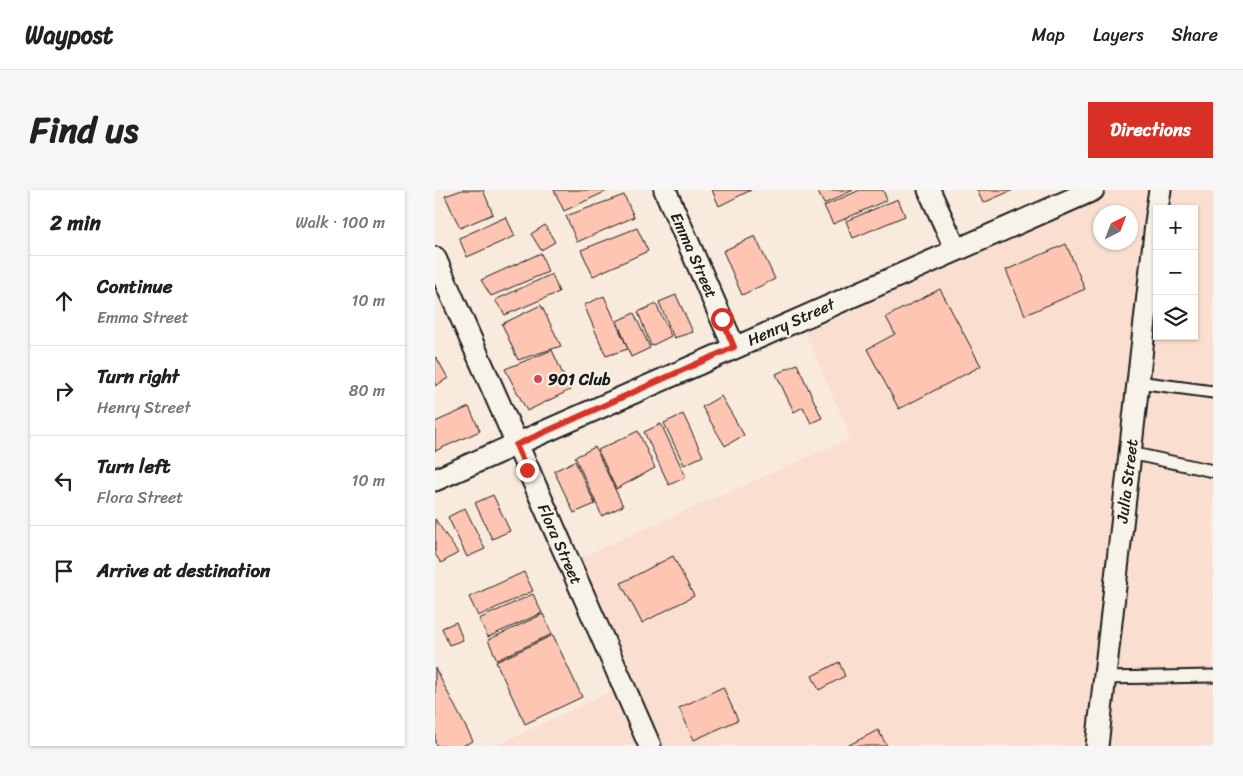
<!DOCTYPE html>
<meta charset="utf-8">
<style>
:root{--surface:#fff;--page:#f6f6f6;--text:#202124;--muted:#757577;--line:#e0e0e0;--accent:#d93025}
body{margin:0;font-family:Sriracha,sans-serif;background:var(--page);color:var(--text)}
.controls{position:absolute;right:15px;top:15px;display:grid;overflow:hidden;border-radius:0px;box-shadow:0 1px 4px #0004}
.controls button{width:45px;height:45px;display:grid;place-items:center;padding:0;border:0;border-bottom:1px solid var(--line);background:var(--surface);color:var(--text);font:25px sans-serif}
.compass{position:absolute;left:658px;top:15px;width:45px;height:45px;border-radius:50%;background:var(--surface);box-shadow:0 1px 4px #0004;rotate:42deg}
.stop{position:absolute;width:15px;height:15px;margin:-11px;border:4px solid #d93025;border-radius:50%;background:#fff}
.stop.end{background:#d93025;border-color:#fff;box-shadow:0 1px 5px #0008}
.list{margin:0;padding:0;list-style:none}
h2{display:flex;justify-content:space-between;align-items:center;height:65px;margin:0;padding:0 20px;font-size:21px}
h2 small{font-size:16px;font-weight:400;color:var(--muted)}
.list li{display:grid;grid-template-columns:32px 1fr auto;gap:15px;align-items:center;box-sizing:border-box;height:90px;padding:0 20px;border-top:1px solid var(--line)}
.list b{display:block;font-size:19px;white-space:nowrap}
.list p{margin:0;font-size:16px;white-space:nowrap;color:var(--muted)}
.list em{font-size:16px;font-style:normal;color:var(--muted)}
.icon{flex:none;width:28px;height:28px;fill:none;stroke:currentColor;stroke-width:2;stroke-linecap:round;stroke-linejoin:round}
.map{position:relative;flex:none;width:778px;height:556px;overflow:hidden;border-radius:0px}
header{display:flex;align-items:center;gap:30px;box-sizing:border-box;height:70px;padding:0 25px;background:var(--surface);border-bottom:1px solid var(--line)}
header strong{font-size:24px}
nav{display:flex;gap:28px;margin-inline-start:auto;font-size:18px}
.intro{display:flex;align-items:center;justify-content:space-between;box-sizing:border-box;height:120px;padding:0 30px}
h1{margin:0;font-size:35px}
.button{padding:12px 22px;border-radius:0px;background:var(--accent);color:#fff;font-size:18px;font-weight:700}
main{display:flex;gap:30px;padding:0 30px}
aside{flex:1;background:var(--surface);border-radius:0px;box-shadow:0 1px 4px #0004}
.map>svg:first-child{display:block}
</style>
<header>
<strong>Waypost</strong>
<nav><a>Map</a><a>Layers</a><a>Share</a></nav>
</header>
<div class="intro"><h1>Find us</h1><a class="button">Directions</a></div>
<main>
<aside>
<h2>2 min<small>Walk · 100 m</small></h2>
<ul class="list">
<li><svg class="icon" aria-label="ahead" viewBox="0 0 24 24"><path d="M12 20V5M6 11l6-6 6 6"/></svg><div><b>Continue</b><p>Emma Street</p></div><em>10 m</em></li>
<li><svg class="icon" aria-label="right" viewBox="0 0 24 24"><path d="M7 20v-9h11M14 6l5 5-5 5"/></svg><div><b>Turn right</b><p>Henry Street</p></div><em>80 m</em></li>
<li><svg class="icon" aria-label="left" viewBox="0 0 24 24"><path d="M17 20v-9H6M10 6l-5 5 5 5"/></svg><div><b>Turn left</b><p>Flora Street</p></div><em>10 m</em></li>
<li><svg class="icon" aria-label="arrive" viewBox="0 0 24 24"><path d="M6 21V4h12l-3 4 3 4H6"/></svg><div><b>Arrive at destination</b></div></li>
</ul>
</aside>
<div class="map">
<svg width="778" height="556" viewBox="0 0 778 556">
<rect width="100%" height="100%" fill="#f8eadd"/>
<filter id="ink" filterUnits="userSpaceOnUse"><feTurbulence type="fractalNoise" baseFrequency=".02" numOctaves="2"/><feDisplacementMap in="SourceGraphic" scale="10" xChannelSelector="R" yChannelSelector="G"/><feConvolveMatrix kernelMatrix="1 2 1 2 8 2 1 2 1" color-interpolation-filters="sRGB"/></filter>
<g filter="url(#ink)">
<path fill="#fadfd0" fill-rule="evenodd" d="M625,0H778V556H60L179,500L128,375L416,248L367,135ZM722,19H759V146H722ZM666,22H696V52H666Z"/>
<g fill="#fdc5b2" stroke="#1c1c1c">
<polygon points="27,0 48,0 58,24 25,38 10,6"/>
<polygon points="119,0 174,0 129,21"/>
<polygon points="277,0 316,0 284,16"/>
<polygon points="382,0 418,0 389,14"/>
<polygon points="425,0 448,0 452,10 398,34 389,16"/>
<polygon points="542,0 578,0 548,13"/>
<polygon points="189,5 199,27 142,52 131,26"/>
<polygon points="463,9 470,26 418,48 411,31"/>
<polygon points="71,27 80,46 32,67 24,48"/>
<polygon points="110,35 120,52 106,60 96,44"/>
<polygon points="202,38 213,61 158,86 146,60"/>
<polygon points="320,46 340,89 307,105 288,61"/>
<polygon points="631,54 650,99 590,125 571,80"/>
<polygon points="106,63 113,82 56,106 46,90"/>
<polygon points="117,84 124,102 70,125 60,110"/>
<polygon points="505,99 546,176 464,219 432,159 460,144 451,127"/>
<polygon points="241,105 258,142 239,148 224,112"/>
<polygon points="169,106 193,159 171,166 149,115"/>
<polygon points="221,114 236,146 216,156 203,122"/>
<polygon points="106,115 126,156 83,170 67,134"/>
<polygon points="199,123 215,158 196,167 182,131"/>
<polygon points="117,160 135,200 92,221 70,179"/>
<polygon points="1,167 13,188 0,196 0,168"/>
<polygon points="362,174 387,228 376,233 368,217 359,222 341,184"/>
<polygon points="286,206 309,245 290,256 267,217"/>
<polygon points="34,217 45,241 0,261 0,232"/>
<polygon points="248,224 268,266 249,275 229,233"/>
<polygon points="226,234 251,287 234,295 209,242"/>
<polygon points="203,241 220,278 181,299 163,260"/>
<polygon points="160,257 188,316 167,326 140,267"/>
<polygon points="140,271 160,314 139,323 119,281"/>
<polygon points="58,305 75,341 57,349 40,313"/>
<polygon points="30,318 50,359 32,367 13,327"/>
<polygon points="0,329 23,363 6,373 0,364"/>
<polygon points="238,366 259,406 207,433 186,393"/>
<polygon points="89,382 98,401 43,426 34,407"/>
<polygon points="98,404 107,423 53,447 44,429"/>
<polygon points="108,424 117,444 62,470 53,450"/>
<polygon points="21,432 28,450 14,455 7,438"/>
<polygon points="118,445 147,507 90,534 61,472"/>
<polygon points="404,472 410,486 384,500 377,486"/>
<polygon points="0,478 38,551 27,556 2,556 0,552"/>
<polygon points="288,497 303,530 259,550 244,518"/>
<polygon points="443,540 452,556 412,556"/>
</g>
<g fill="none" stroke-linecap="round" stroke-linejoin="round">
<defs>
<g id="lane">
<polyline points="703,192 778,202"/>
<polyline points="695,263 778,281"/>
<polyline points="669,488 778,486"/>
</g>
<g id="street">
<polyline points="230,0 299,157"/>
<polyline points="494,0 521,60"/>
<polyline points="722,19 725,0"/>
<polyline points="0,68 215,556"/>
<polyline points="0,290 658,0"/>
<polyline points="662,556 722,25"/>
</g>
</defs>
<use href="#lane" stroke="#1c1c1c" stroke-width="15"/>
<use href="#street" stroke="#1c1c1c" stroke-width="25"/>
<use href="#lane" stroke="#f7f3e8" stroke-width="11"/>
<use href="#street" stroke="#f7f3e8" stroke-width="21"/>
</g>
</g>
<g fill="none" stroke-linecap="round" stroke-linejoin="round" filter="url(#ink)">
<polyline stroke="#d93025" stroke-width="6" points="92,280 81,255 299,157 287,129"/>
</g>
<circle fill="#d1495b" stroke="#f7f3e8" stroke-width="2" cx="103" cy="189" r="5"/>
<g text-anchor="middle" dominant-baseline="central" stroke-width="4.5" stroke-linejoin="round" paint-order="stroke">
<g font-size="16" fill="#1c1c1c" stroke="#f7f3e8">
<text transform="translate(259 65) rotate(66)">Emma Street</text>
<text transform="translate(356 132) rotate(-24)">Henry Street</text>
<text transform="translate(692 291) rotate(-83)">Julia Street</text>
<text transform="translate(125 354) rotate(66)">Flora Street</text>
</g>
<g font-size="16" font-weight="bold" fill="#1c1c1c" stroke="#f7f3e8" text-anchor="start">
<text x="113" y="189">901 Club</text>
</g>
</g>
</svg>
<div class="controls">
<button>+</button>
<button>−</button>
<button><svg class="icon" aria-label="layers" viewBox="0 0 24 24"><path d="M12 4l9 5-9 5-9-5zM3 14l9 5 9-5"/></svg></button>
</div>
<svg class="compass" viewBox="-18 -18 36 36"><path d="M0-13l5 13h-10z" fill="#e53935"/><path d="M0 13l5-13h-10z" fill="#757577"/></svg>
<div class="stop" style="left:287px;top:129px"></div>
<div class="stop end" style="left:92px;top:280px"></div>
</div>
</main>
